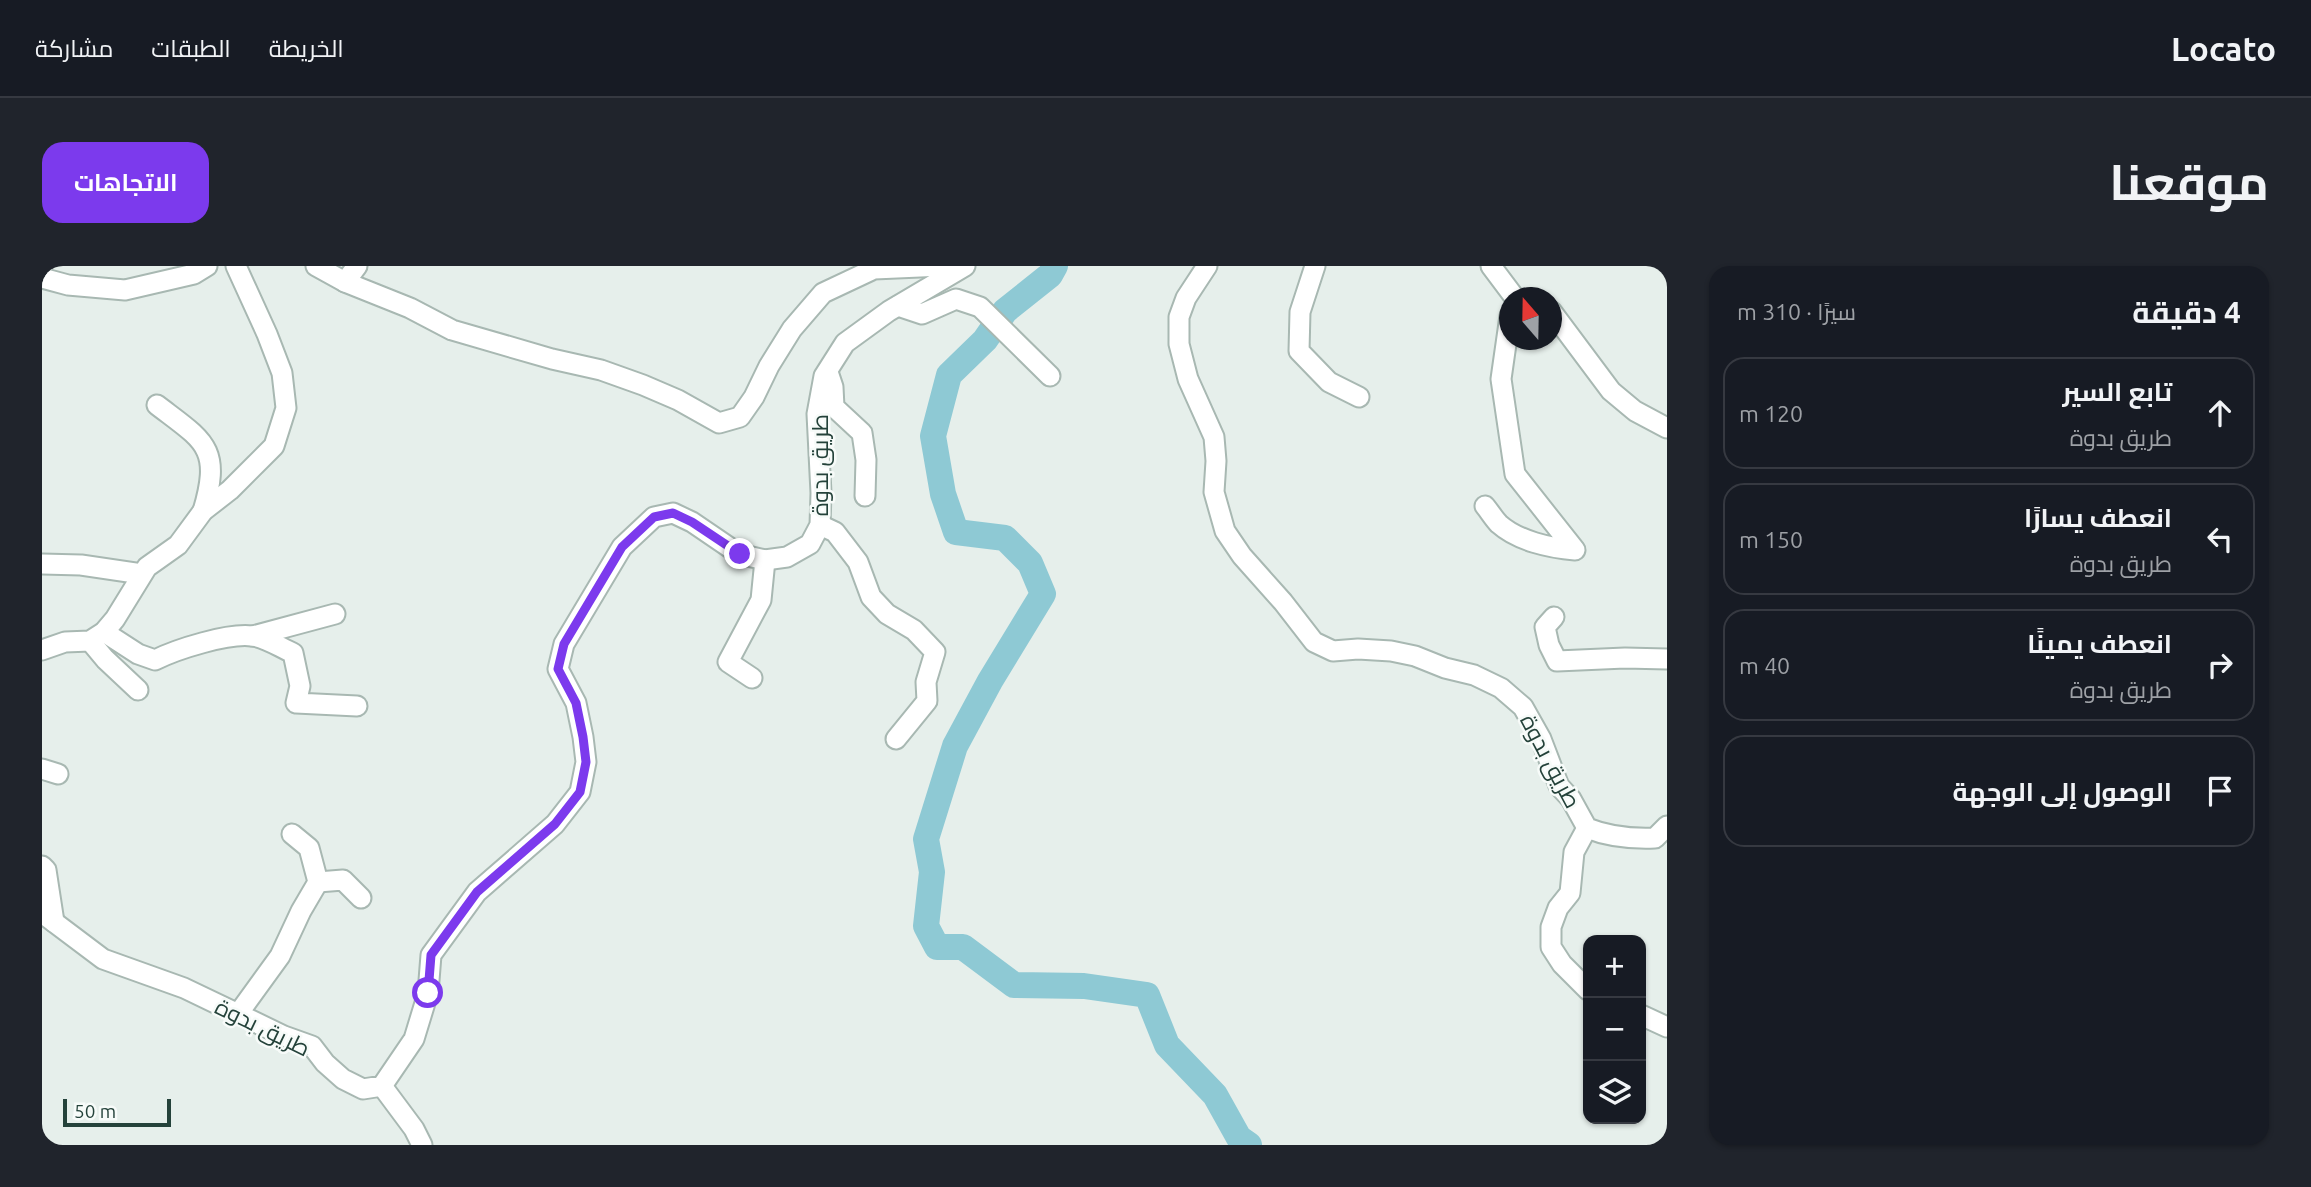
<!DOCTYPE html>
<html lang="ar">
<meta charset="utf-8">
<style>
:root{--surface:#171b24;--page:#20242c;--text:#f1f3f6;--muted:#9ea1a6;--line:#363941;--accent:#7c3aed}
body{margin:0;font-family:Ubuntu,Cairo,sans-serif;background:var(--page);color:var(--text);direction:rtl}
.controls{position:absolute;right:21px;bottom:21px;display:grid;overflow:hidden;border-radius:14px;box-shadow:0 2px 5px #0004}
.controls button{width:63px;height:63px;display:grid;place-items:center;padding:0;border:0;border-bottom:2px solid var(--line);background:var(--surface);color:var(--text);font:35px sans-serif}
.compass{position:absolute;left:1457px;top:21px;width:63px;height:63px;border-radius:50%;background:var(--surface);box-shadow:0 2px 5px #0004;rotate:340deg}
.scale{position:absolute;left:21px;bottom:18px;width:108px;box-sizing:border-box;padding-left:7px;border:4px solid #24423a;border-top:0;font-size:19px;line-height:24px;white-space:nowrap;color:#24423a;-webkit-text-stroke:5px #f7fbf9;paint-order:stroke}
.stop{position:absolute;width:21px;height:21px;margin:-16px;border:5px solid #7c3aed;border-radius:50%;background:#fff}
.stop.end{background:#7c3aed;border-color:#fff;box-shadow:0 2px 7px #0008}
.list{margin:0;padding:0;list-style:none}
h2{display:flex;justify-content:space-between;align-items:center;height:91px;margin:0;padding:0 28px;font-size:30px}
h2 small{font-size:23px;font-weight:400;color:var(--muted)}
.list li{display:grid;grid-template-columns:46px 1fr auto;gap:21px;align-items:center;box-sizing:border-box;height:112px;margin:0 14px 14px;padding:0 14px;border:2px solid var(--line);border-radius:21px}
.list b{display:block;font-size:26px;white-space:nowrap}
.list p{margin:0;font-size:23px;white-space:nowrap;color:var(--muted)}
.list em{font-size:23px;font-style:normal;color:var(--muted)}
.icon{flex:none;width:38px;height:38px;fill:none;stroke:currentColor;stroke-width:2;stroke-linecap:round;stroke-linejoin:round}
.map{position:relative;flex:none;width:1625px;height:879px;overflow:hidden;direction:ltr;border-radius:21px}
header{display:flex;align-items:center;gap:42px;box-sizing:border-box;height:98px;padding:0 35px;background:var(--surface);border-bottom:2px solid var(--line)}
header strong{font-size:33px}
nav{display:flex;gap:38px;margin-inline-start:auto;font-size:24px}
.intro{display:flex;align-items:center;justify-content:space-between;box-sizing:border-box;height:168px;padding:0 42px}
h1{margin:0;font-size:49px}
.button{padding:18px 32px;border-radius:21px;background:var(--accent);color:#fff;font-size:24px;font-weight:700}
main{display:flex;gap:42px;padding:0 42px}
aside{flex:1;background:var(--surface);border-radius:21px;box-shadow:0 2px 5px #0004}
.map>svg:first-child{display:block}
</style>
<header>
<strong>Locato</strong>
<nav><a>الخريطة</a><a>الطبقات</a><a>مشاركة</a></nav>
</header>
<div class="intro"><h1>موقعنا</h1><a class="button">الاتجاهات</a></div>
<main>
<aside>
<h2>4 دقيقة<small>سيرًا · 310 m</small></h2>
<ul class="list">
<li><svg class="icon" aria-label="ahead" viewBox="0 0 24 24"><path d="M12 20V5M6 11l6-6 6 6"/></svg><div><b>تابع السير</b><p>طريق بدوة</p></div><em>120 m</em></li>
<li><svg class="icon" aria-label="left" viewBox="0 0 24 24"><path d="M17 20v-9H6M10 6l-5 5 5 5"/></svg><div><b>انعطف يسارًا</b><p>طريق بدوة</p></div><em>150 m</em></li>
<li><svg class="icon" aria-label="right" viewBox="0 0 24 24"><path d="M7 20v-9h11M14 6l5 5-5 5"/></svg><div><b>انعطف يمينًا</b><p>طريق بدوة</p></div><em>40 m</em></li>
<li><svg class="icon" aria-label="arrive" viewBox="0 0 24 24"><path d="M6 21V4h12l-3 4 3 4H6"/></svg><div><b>الوصول إلى الوجهة</b></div></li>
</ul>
</aside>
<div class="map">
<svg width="1625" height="879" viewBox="0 0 1625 879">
<rect width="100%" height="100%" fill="#e6efeb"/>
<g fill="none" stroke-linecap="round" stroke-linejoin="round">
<polyline stroke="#8ec9d4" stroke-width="26" points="1013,0 1008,9 963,45 943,74 907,109 891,170 901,228 914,266 963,272 988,297 1001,328 948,415 913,480 884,573 890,606 884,660 895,681 921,681 972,719 1042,720 1105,729 1125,779 1173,829 1197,872 1207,879"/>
<defs>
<g id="minor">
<polyline points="274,0 303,16"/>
<polyline points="315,0 303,16 368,42 410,64 510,93 559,104 601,119 636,134 677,157 698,151 712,131 727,100 750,63 781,27 832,3 901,0"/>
<path d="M1165,0L1144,32L1137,51V78L1146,113L1172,171L1174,195L1172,226L1183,265L1200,290L1241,336L1272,376L1291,385L1316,383L1349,385L1373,390L1403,402L1432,409L1459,422L1481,441L1499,473L1517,520L1529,533L1545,562C1567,571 1588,573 1613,572L1625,560"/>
<polyline points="1273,0 1258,46 1257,85 1287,116 1317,131"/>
<polyline points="1449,0 1473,32"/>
<polyline points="0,12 26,19 83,24 152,8 165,0"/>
<polyline points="856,40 880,48 914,33 938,41 1008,110"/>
<polyline points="1510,46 1569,125 1593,145 1625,162"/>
<polyline points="786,106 791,121 792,141 820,167 824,194 823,230"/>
<path d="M115,139C162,175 180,181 161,245"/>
<path d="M1443,240C1448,246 1452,253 1457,258C1476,275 1508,282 1533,284L1473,208L1459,113L1468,50"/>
<polyline points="778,259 793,266 816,296 829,331 845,348 872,364 893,386 884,416 885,435 854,473"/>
<polyline points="0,298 39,299 100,308"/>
<polyline points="1512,351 1503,361 1507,379 1515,395 1583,392 1625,393"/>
<path d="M62,366L96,388L113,394C135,383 186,367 210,370C223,371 239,382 251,387L258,420L254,437L315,440"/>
<polyline points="211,370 293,348"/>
<polyline points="48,375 63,393 96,424"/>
<polyline points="0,384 23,376 48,375 62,366 73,353 105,301 136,279 161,245 188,224 232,180 244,142 240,107 225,68 194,0"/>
<polyline points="710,412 686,396 719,334 723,294"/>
<polyline points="0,503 16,508"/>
<polyline points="1545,562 1532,586 1528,627 1516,642 1509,661 1509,681 1520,698 1546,724"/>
<polyline points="0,600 4,604 12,656"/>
<polyline points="276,616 301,614 319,632"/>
<polyline points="0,647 61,693 142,722 242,770 270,780 283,797 301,813 321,823 340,820 372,773 386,727 389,689 435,626 513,558 538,526 544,496 541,471 534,437 516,403 522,378 580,281 612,251 631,247 650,256 697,288 723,294 745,291 768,278 778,259 779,227 775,148 782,110 803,77 847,45 923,0"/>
<polyline points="196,748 238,690 259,645 276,616 267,582 250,568"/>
<polyline points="1599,749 1625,761"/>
<polyline points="340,820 372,863 380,879"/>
</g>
</defs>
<use href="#minor" stroke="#a8b8b2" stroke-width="23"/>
<use href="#minor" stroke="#fff" stroke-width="19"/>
</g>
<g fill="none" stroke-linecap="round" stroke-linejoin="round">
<polyline stroke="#7c3aed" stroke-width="9" points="386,727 389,689 435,626 513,558 538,526 544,496 541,471 534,437 516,403 522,378 580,281 612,251 631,247 650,256 698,288"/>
</g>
<g text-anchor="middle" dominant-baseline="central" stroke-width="5" stroke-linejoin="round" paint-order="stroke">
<g font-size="23" fill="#24423a" stroke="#f7fbf9">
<text transform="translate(777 199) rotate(-90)">طريق بدوة</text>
<text transform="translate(1509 495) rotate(62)">طريق بدوة</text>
<text transform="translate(221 761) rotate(26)">طريق بدوة</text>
</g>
</g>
</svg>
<div class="controls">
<button>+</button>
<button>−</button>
<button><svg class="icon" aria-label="layers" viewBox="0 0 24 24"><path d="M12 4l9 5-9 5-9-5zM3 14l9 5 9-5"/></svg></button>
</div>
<svg class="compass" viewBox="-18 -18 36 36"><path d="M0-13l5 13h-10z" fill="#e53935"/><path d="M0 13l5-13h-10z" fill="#9ea1a6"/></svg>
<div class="scale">50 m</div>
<div class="stop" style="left:386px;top:727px"></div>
<div class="stop end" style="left:698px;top:288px"></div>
</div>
</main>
